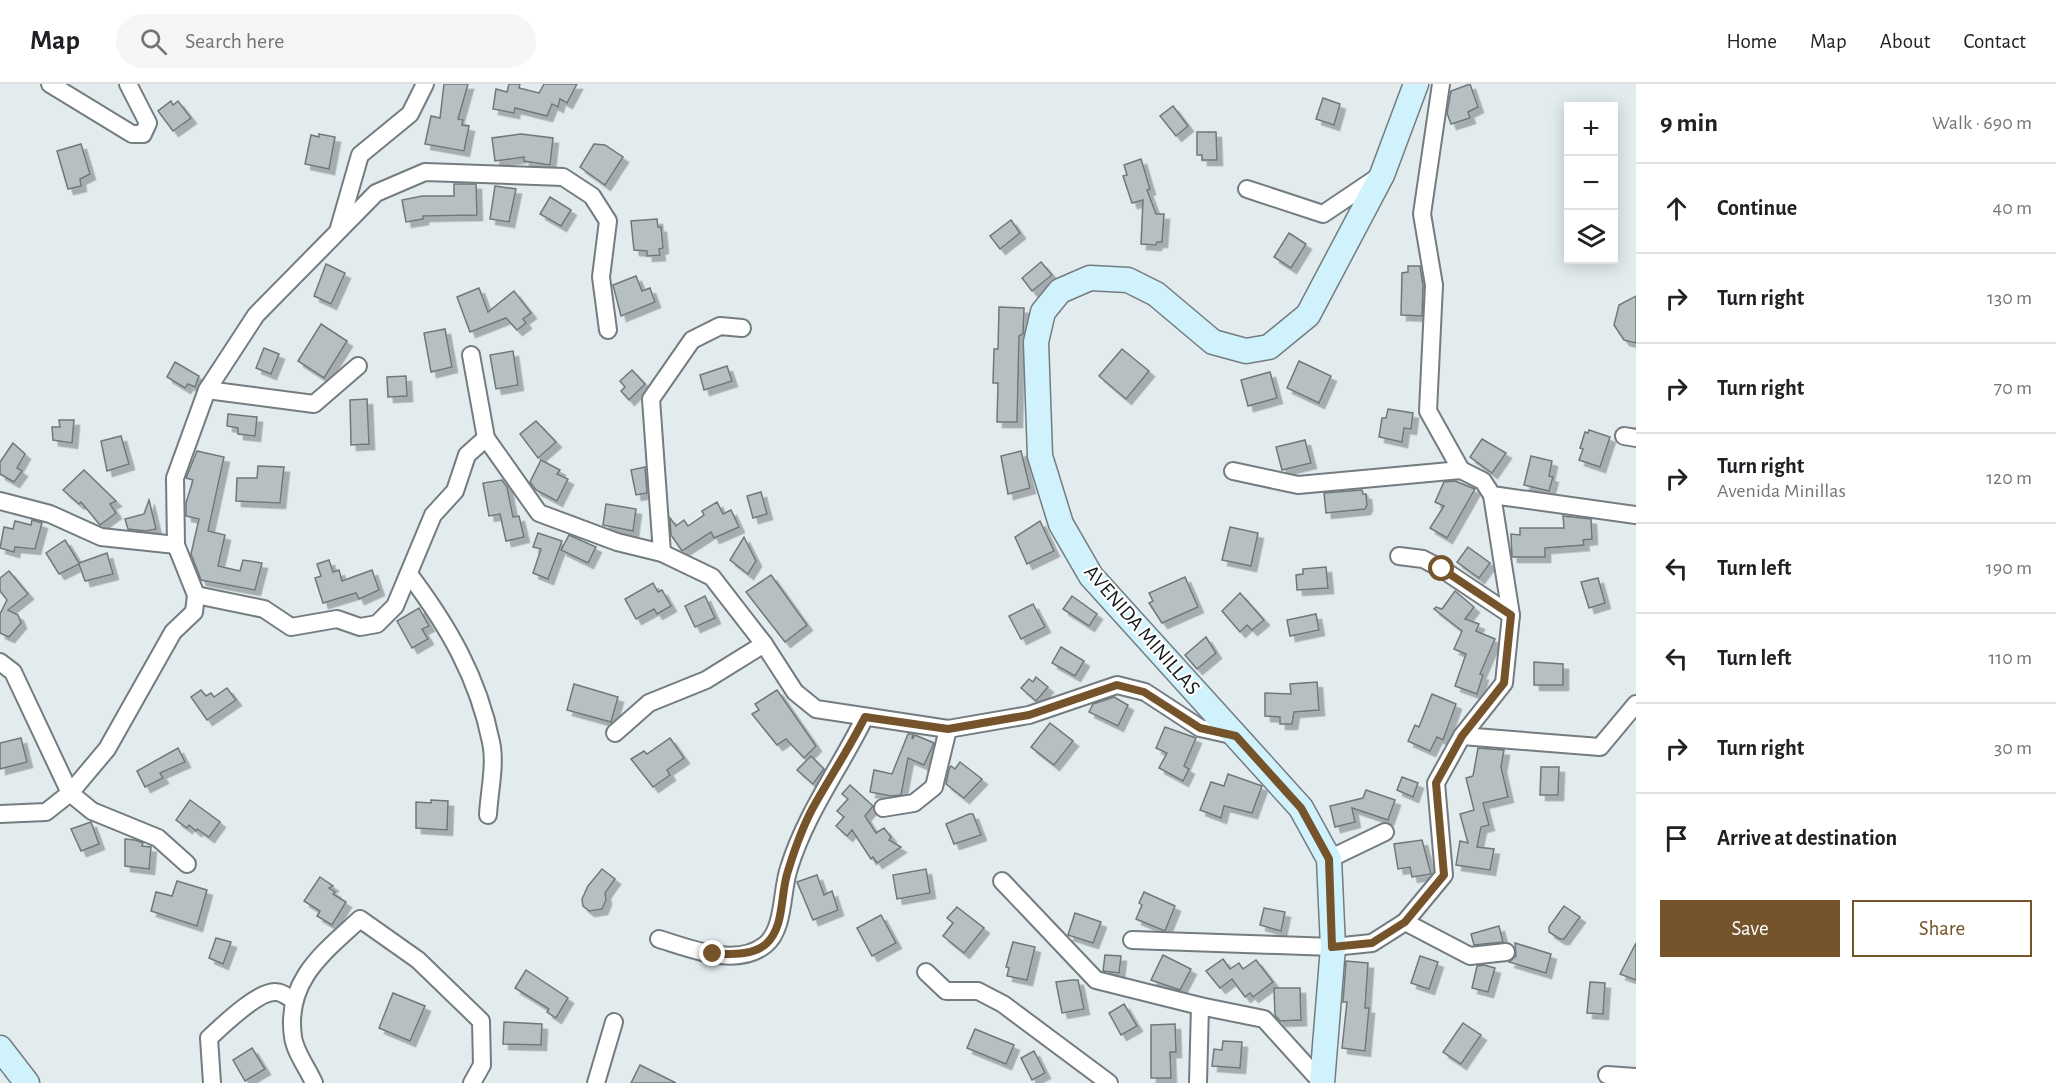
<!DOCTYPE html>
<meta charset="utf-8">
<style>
:root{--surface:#fff;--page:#f6f6f6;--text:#202124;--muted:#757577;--line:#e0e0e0;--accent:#75532b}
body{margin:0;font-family:"Alegreya Sans",sans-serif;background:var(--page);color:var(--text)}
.controls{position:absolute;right:18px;top:18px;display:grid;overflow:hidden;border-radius:0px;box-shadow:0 3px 15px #0003}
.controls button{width:54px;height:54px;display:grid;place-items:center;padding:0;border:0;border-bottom:2px solid var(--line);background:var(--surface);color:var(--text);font:30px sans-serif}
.stop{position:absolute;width:18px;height:18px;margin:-14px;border:4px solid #75532b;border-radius:50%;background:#fff}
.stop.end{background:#75532b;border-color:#fff;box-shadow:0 2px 6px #0008}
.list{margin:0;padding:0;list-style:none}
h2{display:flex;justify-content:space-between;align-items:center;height:78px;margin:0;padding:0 24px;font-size:26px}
h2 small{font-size:20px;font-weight:400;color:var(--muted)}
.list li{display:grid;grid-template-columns:39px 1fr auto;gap:18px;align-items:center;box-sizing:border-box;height:90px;padding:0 24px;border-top:2px solid var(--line)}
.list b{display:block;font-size:22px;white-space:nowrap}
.list p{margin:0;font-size:20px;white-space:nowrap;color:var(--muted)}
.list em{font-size:20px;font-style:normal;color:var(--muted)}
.actions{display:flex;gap:12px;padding:18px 24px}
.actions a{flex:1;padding:14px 0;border:2px solid var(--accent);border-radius:0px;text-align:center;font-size:21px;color:var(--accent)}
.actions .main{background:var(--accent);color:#fff}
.icon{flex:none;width:33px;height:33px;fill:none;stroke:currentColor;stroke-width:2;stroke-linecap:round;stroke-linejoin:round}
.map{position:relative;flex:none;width:1636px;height:999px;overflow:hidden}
header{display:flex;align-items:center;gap:36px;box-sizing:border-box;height:84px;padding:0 30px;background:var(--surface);border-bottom:2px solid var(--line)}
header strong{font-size:28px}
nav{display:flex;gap:33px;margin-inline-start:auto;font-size:21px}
.search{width:420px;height:54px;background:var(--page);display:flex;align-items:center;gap:15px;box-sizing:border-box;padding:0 21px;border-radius:33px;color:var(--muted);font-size:22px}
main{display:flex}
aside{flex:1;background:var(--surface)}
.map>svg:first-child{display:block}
</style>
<header>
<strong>Map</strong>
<div class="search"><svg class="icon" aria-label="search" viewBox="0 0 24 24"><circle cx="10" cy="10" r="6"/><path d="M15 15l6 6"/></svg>Search here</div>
<nav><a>Home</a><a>Map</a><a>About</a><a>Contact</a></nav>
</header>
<main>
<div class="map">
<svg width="1636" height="999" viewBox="0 0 1636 999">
<defs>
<filter id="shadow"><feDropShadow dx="5.5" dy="5.5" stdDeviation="0" flood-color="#0004"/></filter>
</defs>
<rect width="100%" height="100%" fill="#e2ebee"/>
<g fill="#b6bfc1" stroke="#70787a" stroke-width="1.5" filter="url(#shadow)">
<polygon points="444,0 468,0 458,35 463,36 462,41 469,42 464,67 425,60 431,32 440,34"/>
<polygon points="509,0 520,0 519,4 539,9 544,0 577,0 567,19 560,15 558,23 552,20 547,32 515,24 514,29 493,25 496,5 507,8"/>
<polygon points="1470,0 1478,23 1468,28 1470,34 1451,40 1447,29 1451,7"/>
<polygon points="1323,14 1340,20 1334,41 1316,35"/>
<polygon points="171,17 173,21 178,17 191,34 173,47 158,27"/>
<polygon points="1173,22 1188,42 1176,52 1160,32"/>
<polygon points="1197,48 1216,48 1217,76 1202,76 1202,71 1197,71"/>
<polygon points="319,50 335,53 329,85 305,80 311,51 319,53"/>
<polygon points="521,50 553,54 550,81 524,77 524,73 495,77 492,54"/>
<polygon points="81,60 90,90 80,95 81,102 68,105 57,67"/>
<polygon points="594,60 605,61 623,73 605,101 580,83"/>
<polygon points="1141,75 1150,105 1147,106 1156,130 1164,130 1162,158 1157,158 1156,161 1141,160 1143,116 1132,119 1123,92 1127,91 1124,81"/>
<polygon points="454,100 476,100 477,131 423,132 423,135 406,138 402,116 422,112 454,112"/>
<polygon points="495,102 516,105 509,138 490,135"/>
<polygon points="550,113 571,126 561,142 540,130"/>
<polygon points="657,135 658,143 661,143 663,164 659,165 660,171 647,172 647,167 634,166 631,137"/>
<polygon points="1011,136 1020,149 1000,165 990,152"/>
<polygon points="1289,149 1306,160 1291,184 1274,173"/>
<polygon points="1041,178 1052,191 1032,207 1022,194"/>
<polygon points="326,180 345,189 331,220 314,212"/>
<polygon points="1408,182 1420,182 1423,202 1422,232 1401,231 1402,189 1408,188"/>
<polygon points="636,192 642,207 650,204 655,218 621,232 613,201"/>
<polygon points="479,204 488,228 514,207 531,229 523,235 526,239 517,246 506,234 470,248 457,213"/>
<polygon points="1636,212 1636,259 1624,256 1614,241 1619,221"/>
<polygon points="999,223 1024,224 1023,250 1019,252 1017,338 997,338 998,299 993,299 994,265 998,265"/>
<polygon points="321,240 347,257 324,294 298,277"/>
<polygon points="445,245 452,283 431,288 424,249"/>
<polygon points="264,264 279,270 271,290 256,284"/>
<polygon points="1122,265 1149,287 1126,315 1099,292"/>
<polygon points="513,267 518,301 496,305 490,271"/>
<polygon points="1299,277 1331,292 1319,319 1287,304"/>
<polygon points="175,278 199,292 195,303 188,300 185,304 167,293"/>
<polygon points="727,282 732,297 704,306 700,291"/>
<polygon points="632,286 645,300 629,316 621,307 625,303 620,297"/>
<polygon points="1270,288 1277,314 1248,322 1241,296"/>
<polygon points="406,292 407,312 388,313 387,293"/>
<polygon points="367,315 369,360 351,361 350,316"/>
<polygon points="1388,325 1413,329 1411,345 1404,344 1402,358 1379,353 1382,334 1386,334"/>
<polygon points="228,330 257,333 255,352 238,350 238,344 227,342"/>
<polygon points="59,336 74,336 72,359 53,356 52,343 60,343"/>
<polygon points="536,337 556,358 538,374 520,350"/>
<polygon points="1589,346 1610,353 1600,383 1579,376 1583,365 1580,364 1585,348 1588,349"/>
<polygon points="121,352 129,380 107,387 101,357"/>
<polygon points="1482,355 1506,369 1492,389 1470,373"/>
<polygon points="1305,356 1311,379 1282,386 1276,363"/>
<polygon points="13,359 25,370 17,384 22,387 14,398 0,390 0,378"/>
<polygon points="197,367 224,373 208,447 225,451 218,482 240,487 243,476 262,479 255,506 201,496 191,470 199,435 186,432 186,419 193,396 186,394"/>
<polygon points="1021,367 1030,404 1008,410 1001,372"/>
<polygon points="1531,372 1552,377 1549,392 1553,393 1549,407 1524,401"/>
<polygon points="541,376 560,386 557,390 568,395 557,417 536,406 530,398"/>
<polygon points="258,382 284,383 280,419 236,417 237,394 257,394"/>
<polygon points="645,383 647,409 636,411 631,386"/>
<polygon points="84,386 116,417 110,420 116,429 100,441 81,418 79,420 63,406"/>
<polygon points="502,396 507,403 513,433 519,432 524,453 506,457 500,430 489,432 483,399"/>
<polygon points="1455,397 1475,405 1447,454 1430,444 1444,422 1435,418 1444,398"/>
<polygon points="1362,406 1363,410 1366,410 1367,421 1365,425 1326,429 1324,409"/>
<polygon points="761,408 767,430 753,434 747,412"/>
<polygon points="149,416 156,445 146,447 128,445 125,435 144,430"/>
<polygon points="717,418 723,430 731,426 739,443 714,454 711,448 682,467 671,451 670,434 676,442 684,436 688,442 704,431 702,427"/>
<polygon points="606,420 636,425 633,447 603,441"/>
<polygon points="1563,432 1591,435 1592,455 1583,456 1584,461 1545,464 1545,473 1512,473 1511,450 1520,451 1520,444 1564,444"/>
<polygon points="32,436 42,439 35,465 15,463 14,468 0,464 4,443 13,445 15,437 31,441"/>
<polygon points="1040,437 1054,467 1027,480 1015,453"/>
<polygon points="1230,443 1258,449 1251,482 1222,476"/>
<polygon points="538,449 562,457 548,495 533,489 541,465 533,463"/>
<polygon points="569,451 596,463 588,479 561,466"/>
<polygon points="744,453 756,477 748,490 730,476"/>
<polygon points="65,456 79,479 107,469 113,490 85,497 79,480 59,490 46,469"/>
<polygon points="1468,463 1490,479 1479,494 1457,478"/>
<polygon points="329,476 333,488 339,486 342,497 372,486 379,506 359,515 356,509 323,519 315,494 321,492 317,480"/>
<polygon points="1326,483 1328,504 1297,506 1296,491 1303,490 1303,485"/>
<polygon points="9,487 28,510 8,526 18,531 21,539 9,553 0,549 0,530 7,516 0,507 0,494"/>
<polygon points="771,491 807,541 785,558 746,508"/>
<polygon points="1185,493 1198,523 1162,539 1149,519 1153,517 1149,509"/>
<polygon points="1598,494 1605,519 1589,524 1581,498"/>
<polygon points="653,499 658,508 662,506 671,522 657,530 654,525 636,535 625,515"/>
<polygon points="1455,507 1474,523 1465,535 1479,540 1476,547 1495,555 1480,590 1483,591 1477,610 1455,602 1466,570 1454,565 1462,547 1434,525 1436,523 1442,525"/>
<polygon points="1240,509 1264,536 1252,546 1247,541 1240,548 1222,527"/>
<polygon points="705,512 715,534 695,543 685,522"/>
<polygon points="1072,512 1097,530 1089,542 1063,525"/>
<polygon points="1033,520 1045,543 1021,555 1009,532"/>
<polygon points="419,524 429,542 422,545 428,555 412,564 397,537"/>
<polygon points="1316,530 1319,546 1290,552 1287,536"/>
<polygon points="1206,553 1216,569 1197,585 1185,571"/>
<polygon points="1061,563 1084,577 1075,592 1052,579"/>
<polygon points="1534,578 1563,580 1563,601 1534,601"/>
<polygon points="1036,593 1048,603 1036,617 1021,604 1029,595 1033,598"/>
<polygon points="1317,598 1319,626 1294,628 1292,640 1280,640 1280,633 1265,632 1265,609 1291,610 1290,600"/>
<polygon points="574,600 618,613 611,638 567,626"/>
<polygon points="227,604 236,616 207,636 191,613 201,606 206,612 211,609 214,613"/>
<polygon points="777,606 816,662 804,674 786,655 777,661 752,630 759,626 755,620"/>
<polygon points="1432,610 1456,620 1443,656 1437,653 1430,667 1408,657 1415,641 1419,643"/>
<polygon points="1114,613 1128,621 1118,642 1089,628 1093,620"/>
<polygon points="1050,639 1073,657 1054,681 1031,663"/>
<polygon points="1165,643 1196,654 1184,682 1189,685 1183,697 1159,684 1167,669 1156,664"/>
<polygon points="908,650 913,650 912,655 915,651 934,659 924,681 908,674 901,711 891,712 870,708 874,686 892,690"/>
<polygon points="21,654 27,678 0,685 0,659"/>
<polygon points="670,654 684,674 667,686 670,691 653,703 631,675 644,667 647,670"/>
<polygon points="178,664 185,678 160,689 163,694 145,703 137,687"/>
<polygon points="1478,664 1504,666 1501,683 1508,713 1483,719 1489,741 1481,743 1477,763 1494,765 1490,786 1456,781 1460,757 1468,759 1460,730 1474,726 1466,694 1473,692"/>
<polygon points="811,672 824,685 813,700 797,686"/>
<polygon points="960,678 982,695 964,714 946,700 949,685 951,682 955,685"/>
<polygon points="1541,683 1559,683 1558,711 1540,711"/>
<polygon points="1228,690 1262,702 1252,729 1224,722 1221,734 1200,726 1211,698 1224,702"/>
<polygon points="1402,693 1418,699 1413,713 1397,706"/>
<polygon points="850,701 873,722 865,732 876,749 884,744 891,753 889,756 901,763 877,779 873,773 871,775 852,746 847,752 836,742 844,733 837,727 848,715 842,710"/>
<polygon points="1366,706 1395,716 1388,736 1352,724 1355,738 1335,743 1330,722 1363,714"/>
<polygon points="190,716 220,738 209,753 197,745 196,747 189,741 187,744 176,736"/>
<polygon points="431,716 448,717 447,746 416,744 416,718 431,719"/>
<polygon points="969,730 973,730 981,751 954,760 946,740"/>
<polygon points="91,738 99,760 81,767 71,745"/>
<polygon points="125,755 135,756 143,759 142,762 151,763 149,785 125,782"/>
<polygon points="1422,756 1431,790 1412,793 1410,783 1398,785 1394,760"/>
<polygon points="602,785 615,795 605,809 606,816 602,825 589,827 583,822 582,815 588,802"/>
<polygon points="926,785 930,809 897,815 893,791"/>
<polygon points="817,791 824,811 832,807 838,826 813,836 797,798"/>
<polygon points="320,793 333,802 329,804 335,808 333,810 346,818 332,841 317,832 320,827 304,817"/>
<polygon points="177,797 207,806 197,842 151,827 156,808 172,812"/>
<polygon points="1144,808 1175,822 1165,847 1136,835 1142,821 1139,819"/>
<polygon points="1564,822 1580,833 1564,855 1560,855 1549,848 1549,843"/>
<polygon points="957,823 984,844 964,869 943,852 953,839 947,834"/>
<polygon points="1264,824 1285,828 1281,847 1260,841"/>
<polygon points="1075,829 1101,838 1093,859 1068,851"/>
<polygon points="881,831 896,859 872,872 857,844"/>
<polygon points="1499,842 1503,858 1474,861 1471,850"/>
<polygon points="216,854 231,858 223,880 209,874"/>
<polygon points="1013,858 1035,863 1027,896 1007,892 1009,884 1006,883"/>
<polygon points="1515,859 1551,870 1546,889 1509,878 1516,872"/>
<polygon points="1636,859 1636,896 1620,890"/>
<polygon points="1105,871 1121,872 1119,889 1103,887"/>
<polygon points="1163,871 1191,885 1180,906 1151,896"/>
<polygon points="1420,872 1438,878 1429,905 1411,899"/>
<polygon points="1223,875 1230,885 1239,879 1243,885 1256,876 1273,898 1253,913 1250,909 1245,913 1232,895 1220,904 1206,887"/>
<polygon points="1346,877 1368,879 1365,924 1369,924 1365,967 1342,964 1347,918 1343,918"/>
<polygon points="1484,881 1495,884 1488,908 1472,904 1477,882"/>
<polygon points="526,886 568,914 556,934 547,928 549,925 515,904"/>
<polygon points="1072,896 1078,896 1084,925 1062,929 1056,898"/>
<polygon points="1590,898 1605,899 1603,930 1587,929"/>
<polygon points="1274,904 1300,904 1301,936 1280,937 1275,931"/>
<polygon points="393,909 425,922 410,957 379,944"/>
<polygon points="1124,920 1137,942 1121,951 1109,929"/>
<polygon points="504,938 542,940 541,961 503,960"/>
<polygon points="1463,939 1481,951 1461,980 1443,968"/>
<polygon points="1175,940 1176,968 1170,968 1171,994 1151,994 1151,941"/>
<polygon points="975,945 1014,961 1006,980 967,964"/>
<polygon points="1223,957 1242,958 1240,984 1212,982 1214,965 1222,966"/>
<polygon points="252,964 265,985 245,997 233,976"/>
<polygon points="1034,967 1045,989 1032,996 1021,974"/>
<polygon points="640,981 676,999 631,999"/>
</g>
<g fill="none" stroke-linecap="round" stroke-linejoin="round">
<defs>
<g id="street">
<polyline points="50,0 132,50 143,50 148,39 128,0"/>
<polyline points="1441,0 1422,130 1434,201 1428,327 1461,386"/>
<polyline points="1247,105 1323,130 1378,93"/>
<polyline points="339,144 360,71 410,30 425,0"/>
<polyline points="471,271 486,354 539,429 617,458 662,469 712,493 764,560 795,608 816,625 948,645 1029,631 1117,601 1145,608 1200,644 1236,652"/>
<polyline points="207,306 314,320 358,282"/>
<polyline points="1624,352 1636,354"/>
<polyline points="1233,387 1298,401 1461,386 1483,397 1492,411 1636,431"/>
<polyline points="0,417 50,430 101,453 176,461"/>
<polyline points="662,469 651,315 692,256 720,242 742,244"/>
<polyline points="1399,472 1423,475 1442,485 1511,531"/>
<path d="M409,490C448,542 478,593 491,658C496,680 489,709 488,731"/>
<polyline points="196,511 264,525 291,543 337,535 360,543 377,540 395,522 433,431 455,407 467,371 486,354"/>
<polyline points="0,578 13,588 70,709 92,727 158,754 187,780"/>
<polyline points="615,649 649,619 706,596 764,560"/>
<polyline points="1462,652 1600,663 1636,620"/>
<polyline points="883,724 914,719 934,703 948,645"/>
<polyline points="0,730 46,728 70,709 107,665 173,548 194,528 196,511 176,461 175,394 207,306 256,231 376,109 425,88 563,93 592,112 608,137 601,193 608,246"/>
<polyline points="1329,775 1385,748"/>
<polyline points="1002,797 1096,896 1200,922 1264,935 1322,999"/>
<polyline points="1405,838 1444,791 1436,699 1462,652 1504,599 1511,531 1492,411"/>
<path d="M659,855C689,864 736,884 765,861C785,845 781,807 789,784C806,729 840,684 865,633"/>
<polyline points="1132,856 1333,863 1372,859 1405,838 1470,872 1506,868"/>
<polyline points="926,888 946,907 978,907 1003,920 1109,999"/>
<polyline points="1607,991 1636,993"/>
<path d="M212,999L209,954C222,942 259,906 276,908C282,908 288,913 293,916"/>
<path d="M314,999C308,985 295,968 293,953C285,897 323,869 360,835L418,876L481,937L482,981L472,999"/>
<polyline points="596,999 614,938"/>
<polyline points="1198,999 1200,922"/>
</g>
<g id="secondary">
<polyline points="0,964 27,999"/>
<polyline points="1322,999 1333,863 1329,775 1301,724 1091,492 1061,440 1040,372 1036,258 1043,228 1060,207 1090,194 1128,196 1156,210 1213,258 1246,267 1269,263 1308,231 1382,91 1416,0"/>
</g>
</defs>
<use href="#street" stroke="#747c7f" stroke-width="20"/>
<use href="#secondary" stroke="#747c7f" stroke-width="27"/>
<use href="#street" stroke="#fff" stroke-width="16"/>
<use href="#secondary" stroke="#cff2fc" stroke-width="24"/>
</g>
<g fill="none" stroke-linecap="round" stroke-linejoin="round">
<path stroke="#75532b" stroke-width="8" d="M713,870C730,870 752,872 766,860C785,843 780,810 788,787C795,764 803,741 815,720C832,690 850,663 865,633L948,645L1029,631L1117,601L1144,608L1200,644L1236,652L1301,724L1329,775L1332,863L1372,859L1405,838L1444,791L1436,699L1462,652L1504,599L1511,531L1442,485"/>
</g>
<g text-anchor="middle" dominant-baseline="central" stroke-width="4.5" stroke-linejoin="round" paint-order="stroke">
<g font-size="21" fill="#16191a" stroke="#fff">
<text transform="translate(1142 546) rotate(49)">AVENIDA MINILLAS</text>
</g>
</g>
</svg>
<div class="controls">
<button>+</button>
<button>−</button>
<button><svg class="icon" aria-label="layers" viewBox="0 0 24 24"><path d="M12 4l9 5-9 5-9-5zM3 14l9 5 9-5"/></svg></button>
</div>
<div class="stop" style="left:1442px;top:485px"></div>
<div class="stop end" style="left:713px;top:870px"></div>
</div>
<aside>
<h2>9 min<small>Walk · 690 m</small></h2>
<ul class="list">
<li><svg class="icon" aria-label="ahead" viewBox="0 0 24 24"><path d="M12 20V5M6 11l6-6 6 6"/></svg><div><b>Continue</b></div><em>40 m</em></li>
<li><svg class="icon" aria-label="right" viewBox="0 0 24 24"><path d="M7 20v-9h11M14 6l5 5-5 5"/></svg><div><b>Turn right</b></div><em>130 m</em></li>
<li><svg class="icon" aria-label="right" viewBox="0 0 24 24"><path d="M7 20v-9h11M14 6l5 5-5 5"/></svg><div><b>Turn right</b></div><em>70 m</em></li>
<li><svg class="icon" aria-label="right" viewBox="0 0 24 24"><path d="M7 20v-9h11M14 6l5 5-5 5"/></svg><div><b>Turn right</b><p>Avenida Minillas</p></div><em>120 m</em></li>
<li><svg class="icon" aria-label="left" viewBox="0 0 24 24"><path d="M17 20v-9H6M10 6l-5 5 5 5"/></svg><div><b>Turn left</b></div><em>190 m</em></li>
<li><svg class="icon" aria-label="left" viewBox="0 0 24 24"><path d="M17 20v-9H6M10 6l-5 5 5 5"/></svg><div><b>Turn left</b></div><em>110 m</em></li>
<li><svg class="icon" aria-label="right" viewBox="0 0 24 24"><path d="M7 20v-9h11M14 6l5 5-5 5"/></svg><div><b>Turn right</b></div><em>30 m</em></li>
<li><svg class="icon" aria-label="arrive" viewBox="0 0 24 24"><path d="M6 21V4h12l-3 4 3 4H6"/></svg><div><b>Arrive at destination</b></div></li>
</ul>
<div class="actions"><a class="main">Save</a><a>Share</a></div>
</aside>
</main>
